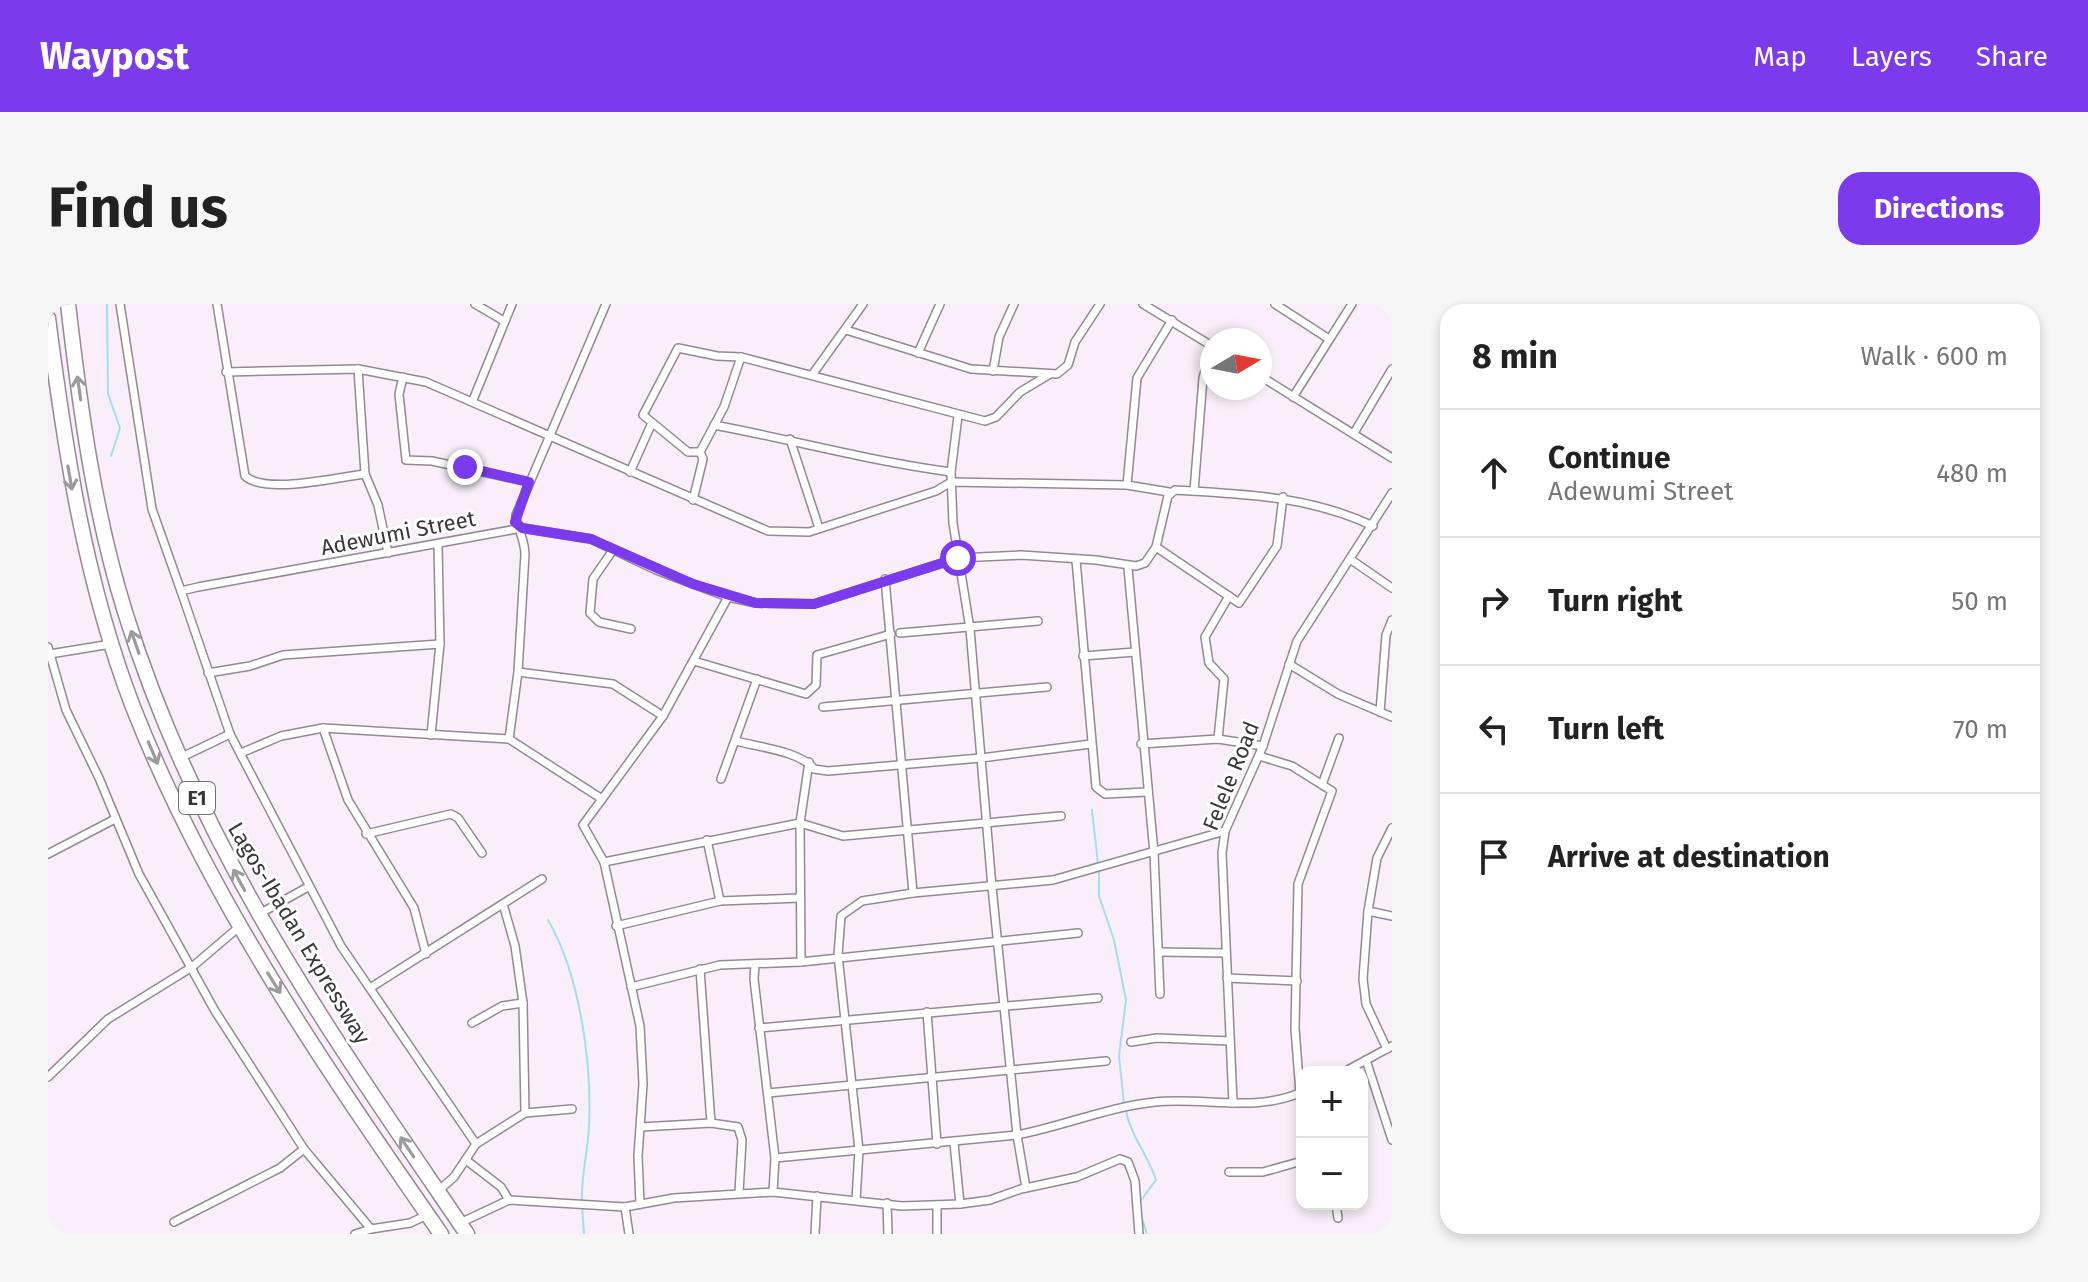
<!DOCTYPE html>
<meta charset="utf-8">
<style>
:root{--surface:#fff;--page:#f6f6f6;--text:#222;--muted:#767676;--line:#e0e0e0;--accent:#7c3aed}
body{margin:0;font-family:"Fira Sans",sans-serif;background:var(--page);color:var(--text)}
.controls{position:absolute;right:24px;bottom:24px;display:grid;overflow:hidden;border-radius:16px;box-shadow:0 4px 12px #0003}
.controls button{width:72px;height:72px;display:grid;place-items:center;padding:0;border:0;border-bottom:2px solid var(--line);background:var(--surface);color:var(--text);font:40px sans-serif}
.compass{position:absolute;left:1152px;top:24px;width:72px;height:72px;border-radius:50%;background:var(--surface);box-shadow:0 4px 12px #0003;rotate:80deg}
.stop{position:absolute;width:24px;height:24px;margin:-18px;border:6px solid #7c3aed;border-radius:50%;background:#fff}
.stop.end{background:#7c3aed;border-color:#fff;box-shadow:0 2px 8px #0008}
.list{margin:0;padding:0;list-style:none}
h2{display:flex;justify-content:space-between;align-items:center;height:104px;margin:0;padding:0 32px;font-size:34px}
h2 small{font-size:26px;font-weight:400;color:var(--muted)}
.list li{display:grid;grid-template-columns:52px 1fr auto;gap:24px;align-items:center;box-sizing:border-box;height:128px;padding:0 32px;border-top:2px solid var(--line)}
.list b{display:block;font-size:30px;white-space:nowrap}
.list p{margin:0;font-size:26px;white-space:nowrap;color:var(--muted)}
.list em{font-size:26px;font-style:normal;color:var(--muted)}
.icon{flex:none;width:44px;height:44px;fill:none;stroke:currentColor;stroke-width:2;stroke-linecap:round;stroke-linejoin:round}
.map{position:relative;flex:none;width:1344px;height:930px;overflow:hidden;border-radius:24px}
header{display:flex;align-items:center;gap:48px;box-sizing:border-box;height:112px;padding:0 40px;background:var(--accent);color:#fff}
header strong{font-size:38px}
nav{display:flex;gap:44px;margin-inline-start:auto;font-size:28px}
.intro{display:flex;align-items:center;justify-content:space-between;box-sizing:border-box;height:192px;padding:0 48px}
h1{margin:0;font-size:56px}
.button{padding:20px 36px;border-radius:24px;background:var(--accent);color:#fff;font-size:28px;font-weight:700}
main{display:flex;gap:48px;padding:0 48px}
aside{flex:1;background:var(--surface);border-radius:24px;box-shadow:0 4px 12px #0003}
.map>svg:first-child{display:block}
</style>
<header>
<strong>Waypost</strong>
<nav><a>Map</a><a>Layers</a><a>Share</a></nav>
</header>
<div class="intro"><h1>Find us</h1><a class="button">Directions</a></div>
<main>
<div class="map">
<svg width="1344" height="930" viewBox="0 0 1344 930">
<rect width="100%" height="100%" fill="#f9eef9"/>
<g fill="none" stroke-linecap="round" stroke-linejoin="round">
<g stroke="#a3dfea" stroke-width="2">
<polyline points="59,0 60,90 72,124 63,152"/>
<polyline points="1044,506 1050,560"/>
<polyline points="1051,567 1051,592 1066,636 1078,696 1071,752 1076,800"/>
<path d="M500,616C532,671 544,759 541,822C540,847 533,871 534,896"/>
<path d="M1078,806C1082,831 1100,851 1108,876L1091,899"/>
<polyline points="534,902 536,930"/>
<polyline points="1092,908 1099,930"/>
</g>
<defs>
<g id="minor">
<polyline points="72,0 104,205 133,287"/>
<path d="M169,0L197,172C218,191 289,173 317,170"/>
<polyline points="427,0 456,17"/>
<polyline points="1095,0 1164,42"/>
<polyline points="1227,0 1281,35"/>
<polyline points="798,26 923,65 1009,70 1020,61 1027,38 1052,0"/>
<polyline points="870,49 892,0"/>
<polyline points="310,65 317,170 330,201 340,249"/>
<polyline points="945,67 951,33 966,0"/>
<polyline points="178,68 310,65 378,78 720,227 761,228 888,187 903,178 1079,181 1121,188"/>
<polyline points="764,71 815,0"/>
<polyline points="1212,72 1344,154"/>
<polyline points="355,73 351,90 358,156 384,157 481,178"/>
<polyline points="1245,93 1304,0"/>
<polyline points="425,96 464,0"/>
<polyline points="910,112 903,168 905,219 922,325 944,583 969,831 978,884"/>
<path d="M666,121C746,136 821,157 903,168"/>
<polyline points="1306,129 1344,65"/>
<polyline points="742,135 771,224"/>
<polyline points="652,148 640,148 595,111 630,44 669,52 693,53 937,117 948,113 972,88 1002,70"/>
<polyline points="582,168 603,121"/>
<polyline points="1079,181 1089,74 1124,16"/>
<polyline points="1146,187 1155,74 1164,41"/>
<polyline points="645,196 655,155 652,148 676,103 693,53"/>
<polyline points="1108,243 1191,299 1229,242 1235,193"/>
<polyline points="565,246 545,275 542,309 551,318 583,325"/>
<polyline points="1302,255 1344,284"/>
<polyline points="1028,256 1048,483 1057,490 1099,488"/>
<polyline points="1080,264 1106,549 1112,690"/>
<polyline points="837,275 865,589"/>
<polyline points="852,329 990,317"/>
<polyline points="0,343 18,406 51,474 91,570 167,707 256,845 323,925 362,919 379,911"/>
<polyline points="2,350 63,340"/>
<polyline points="1035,352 1087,348"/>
<polyline points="646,357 758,390 768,381 769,351 843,330"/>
<polyline points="1241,360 1290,390 1344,413"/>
<polyline points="470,368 565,380 615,412"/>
<polyline points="160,369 202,362 235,351 392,340"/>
<polyline points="775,403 999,383"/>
<polyline points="1332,408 1338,331 1344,316"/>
<polyline points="275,424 300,496 366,604 378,650"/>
<polyline points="182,430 293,642 428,840"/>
<polyline points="383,431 392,340 390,241"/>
<path d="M461,435L470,368L477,250C477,235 467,219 468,211L558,0"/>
<polyline points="1170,435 1176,375 1161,359 1157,333 1181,292"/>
<path d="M688,437C710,443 752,447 766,465L780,467L933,454L1043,440"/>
<polyline points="1093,440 1170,435 1215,442"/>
<polyline points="193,449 233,432 275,424 461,435 554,495"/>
<polyline points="1211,452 1244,462 1284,487 1250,580 1247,725 1252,789"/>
<path d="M132,454L182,430L133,287L150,283L474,224L543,235L608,266L680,293L708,299L766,300L910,254L973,251L1048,256L1088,262L1097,259L1108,243L1120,192L1127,186C1196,190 1262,192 1325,222"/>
<polyline points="673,475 709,375"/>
<polyline points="1275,478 1291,434"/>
<polyline points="318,530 403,510 410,514 434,549"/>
<polyline points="659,536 672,597"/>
<polyline points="0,550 67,515"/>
<polyline points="556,558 752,519 795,532 1013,512"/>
<polyline points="455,600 467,642 475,699 477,809"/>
<polyline points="1320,607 1344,612"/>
<polyline points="211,610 260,583"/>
<polyline points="568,622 672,597 751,594"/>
<polyline points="1111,648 1178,649"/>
<polyline points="753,658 752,519 761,458"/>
<polyline points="707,661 706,675 727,854 725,888"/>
<polyline points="652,665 663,819"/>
<polyline points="1179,674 1249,677"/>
<polyline points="583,683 672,661 753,658 1030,629"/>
<polyline points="322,684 494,575"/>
<polyline points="879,708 889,840"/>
<polyline points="424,719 454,702 475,699"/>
<polyline points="711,724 1050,694"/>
<polyline points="1083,738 1109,734 1182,737"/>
<polyline points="1339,745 1318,700 1315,675 1320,607 1329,554 1344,524"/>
<polyline points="1318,756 1344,836"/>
<polyline points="1296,768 1344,742"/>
<polyline points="0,773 60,715 144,663 191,623"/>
<polyline points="720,789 1058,757"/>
<polyline points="1185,799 1174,549 1177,527 1215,442 1249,337 1344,189"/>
<polyline points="593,823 663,819 690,823 694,836 691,889"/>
<polyline points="906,839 912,900"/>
<path d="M727,854L969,831C1016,822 1059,803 1107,798C1158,793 1206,809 1254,788"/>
<polyline points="418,856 453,883 461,896"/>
<polyline points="1181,868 1215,868 1254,857"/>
<polyline points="390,887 406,873 428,840 477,809 524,805"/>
<polyline points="808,896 811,846 790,651 793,612 814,597 865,589 1005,576 1177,527"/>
<polyline points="839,899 840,930"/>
<polyline points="592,900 590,852 595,780 592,722 556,558 535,521 615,412 680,293"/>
<polyline points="1288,900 1290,914"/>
<polyline points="889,901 889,930"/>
<polyline points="577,903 581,930"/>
<polyline points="126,918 232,864 256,845"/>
<polyline points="412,919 461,896 577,903 626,894 725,888 854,902 912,900 942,896 973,885 1029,873 1072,855 1080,858 1087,877 1091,930"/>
<polyline points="307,930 323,925"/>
<polyline points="767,930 769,892"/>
</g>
<g id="motorway">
<path d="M20,0C32,104 46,208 77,308C151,546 281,727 419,930"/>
<path d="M0,14C17,146 37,278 85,403C160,594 277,763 393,930"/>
</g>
</defs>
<use href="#minor" stroke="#938993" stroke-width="10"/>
<use href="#motorway" stroke="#938993" stroke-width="17"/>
<use href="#minor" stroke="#fff" stroke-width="7"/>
<use href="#motorway" stroke="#fff" stroke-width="14"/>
</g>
<defs><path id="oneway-shaft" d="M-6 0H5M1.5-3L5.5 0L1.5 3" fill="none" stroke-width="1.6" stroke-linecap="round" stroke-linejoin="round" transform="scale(2)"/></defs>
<g stroke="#9c9a9c">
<use href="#oneway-shaft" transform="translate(31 84) rotate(-98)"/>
<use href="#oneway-shaft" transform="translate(22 174) rotate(80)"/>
<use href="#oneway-shaft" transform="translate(87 338) rotate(-109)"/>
<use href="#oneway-shaft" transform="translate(105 449) rotate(67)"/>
<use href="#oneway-shaft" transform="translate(191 576) rotate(-118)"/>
<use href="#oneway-shaft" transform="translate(226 679) rotate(58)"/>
<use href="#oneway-shaft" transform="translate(359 843) rotate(-124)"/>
</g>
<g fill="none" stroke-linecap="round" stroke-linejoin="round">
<polyline stroke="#7c3aed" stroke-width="10" points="417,163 481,178 467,218 474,224 543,235 645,280 708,299 766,300 910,254"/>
</g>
<g text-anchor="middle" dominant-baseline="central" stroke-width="6" stroke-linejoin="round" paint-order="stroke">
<rect fill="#fff" stroke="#757275" stroke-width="2" x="131" y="478" width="36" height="32" rx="6"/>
<g font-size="20" font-weight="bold" fill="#3a363a">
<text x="149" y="494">E1</text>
</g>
<g font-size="22" fill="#3a363a" stroke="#fff">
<text transform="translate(350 229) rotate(-11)">Adewumi Street</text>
<text transform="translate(1183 472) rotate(-68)">Felele Road</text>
<text transform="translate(251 629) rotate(59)">Lagos-Ibadan Expressway</text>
</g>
</g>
</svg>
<div class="controls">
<button>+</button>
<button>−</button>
</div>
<svg class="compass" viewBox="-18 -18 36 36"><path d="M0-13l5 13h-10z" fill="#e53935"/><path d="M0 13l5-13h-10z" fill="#767676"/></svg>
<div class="stop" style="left:910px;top:254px"></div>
<div class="stop end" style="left:417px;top:163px"></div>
</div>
<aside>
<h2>8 min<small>Walk · 600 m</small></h2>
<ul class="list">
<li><svg class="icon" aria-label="ahead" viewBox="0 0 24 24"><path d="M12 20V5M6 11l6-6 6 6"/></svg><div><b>Continue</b><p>Adewumi Street</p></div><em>480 m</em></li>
<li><svg class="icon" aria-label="right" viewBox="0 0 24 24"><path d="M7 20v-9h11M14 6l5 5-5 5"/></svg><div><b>Turn right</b></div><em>50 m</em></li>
<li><svg class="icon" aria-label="left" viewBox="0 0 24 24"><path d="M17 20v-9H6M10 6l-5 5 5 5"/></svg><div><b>Turn left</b></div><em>70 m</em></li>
<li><svg class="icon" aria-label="arrive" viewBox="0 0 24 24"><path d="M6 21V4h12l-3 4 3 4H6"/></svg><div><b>Arrive at destination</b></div></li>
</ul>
</aside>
</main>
